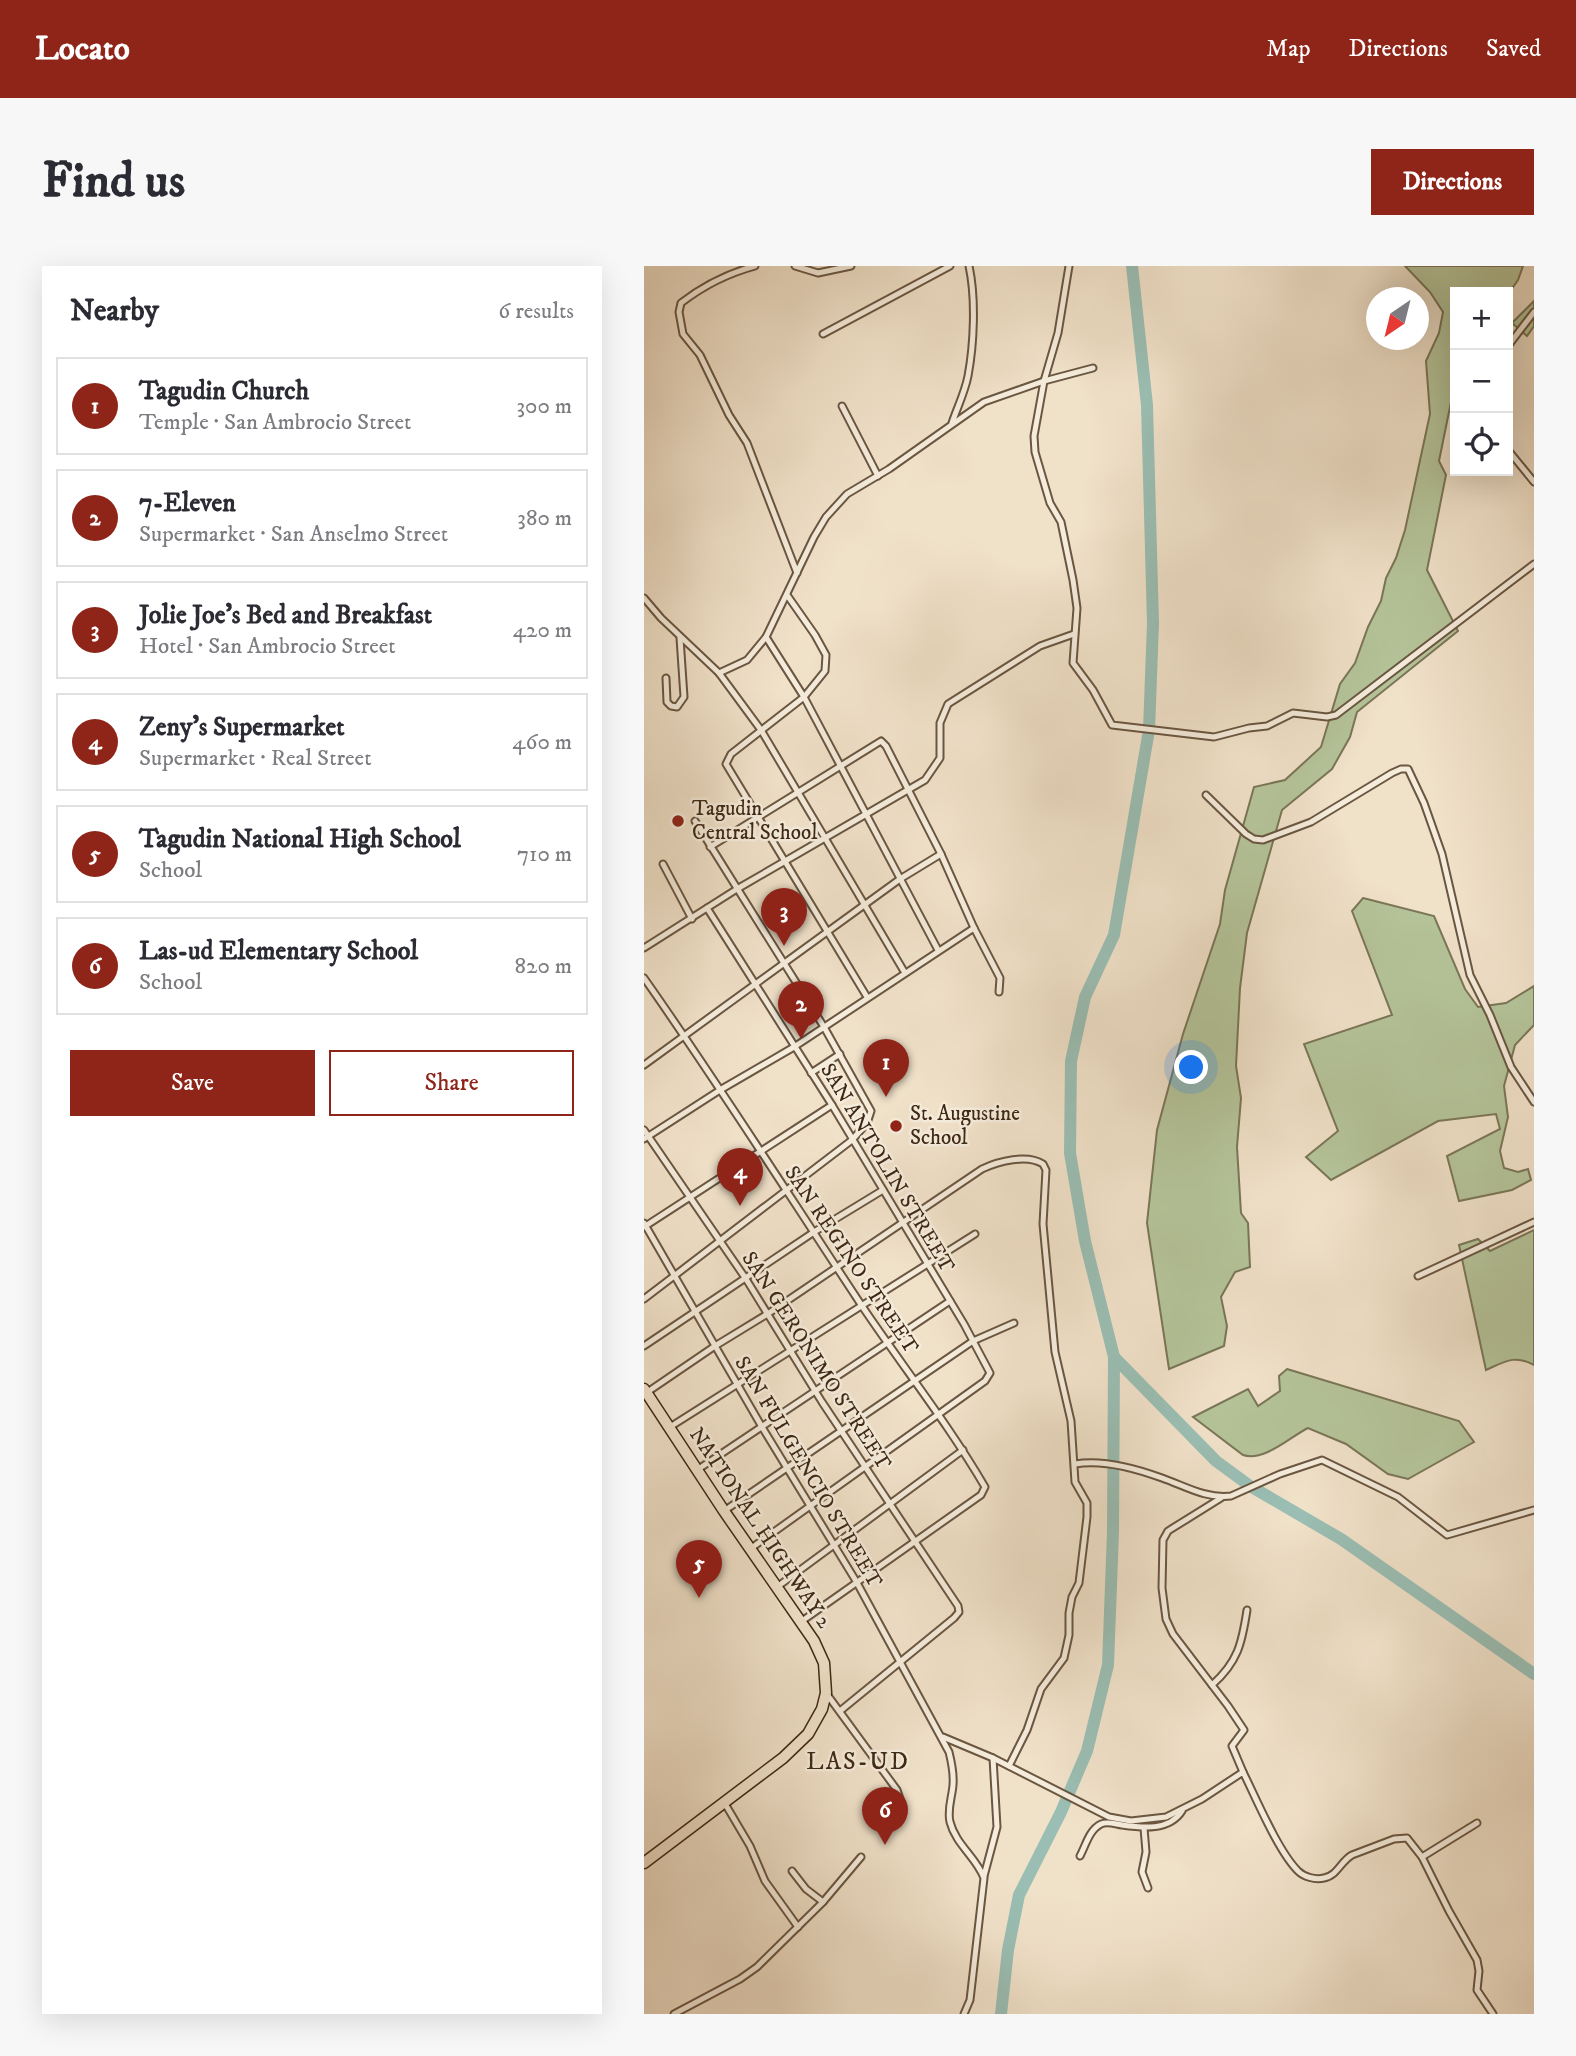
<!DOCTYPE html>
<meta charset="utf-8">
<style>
:root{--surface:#fff;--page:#f7f7f7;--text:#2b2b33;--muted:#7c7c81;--line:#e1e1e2;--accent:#8f2418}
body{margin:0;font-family:"IM FELL DW Pica",serif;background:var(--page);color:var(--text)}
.controls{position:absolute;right:21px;top:21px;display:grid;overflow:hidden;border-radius:0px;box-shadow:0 7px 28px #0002}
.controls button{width:63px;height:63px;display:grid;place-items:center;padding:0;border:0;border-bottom:2px solid var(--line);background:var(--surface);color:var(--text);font:35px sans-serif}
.compass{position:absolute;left:722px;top:21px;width:63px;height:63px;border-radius:50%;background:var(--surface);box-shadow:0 7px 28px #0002;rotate:215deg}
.you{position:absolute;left:548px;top:802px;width:24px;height:24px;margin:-18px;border:5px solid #fff;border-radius:50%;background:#1a73e8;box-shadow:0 0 0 10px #1a73e833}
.badge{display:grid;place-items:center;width:46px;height:46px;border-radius:50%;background:var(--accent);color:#fff;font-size:23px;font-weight:700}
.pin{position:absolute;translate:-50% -58px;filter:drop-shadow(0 2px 4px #0008)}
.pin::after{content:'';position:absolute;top:37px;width:24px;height:21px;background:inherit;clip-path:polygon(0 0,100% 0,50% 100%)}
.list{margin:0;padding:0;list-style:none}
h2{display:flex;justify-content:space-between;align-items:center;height:91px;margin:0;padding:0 28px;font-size:30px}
h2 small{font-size:23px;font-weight:400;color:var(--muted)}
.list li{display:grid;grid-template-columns:46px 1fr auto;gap:21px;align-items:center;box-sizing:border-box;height:98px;margin:0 14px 14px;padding:0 14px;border:2px solid var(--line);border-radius:0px}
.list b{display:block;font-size:26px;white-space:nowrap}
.list p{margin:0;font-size:23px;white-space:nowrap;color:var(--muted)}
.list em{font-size:23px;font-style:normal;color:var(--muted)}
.actions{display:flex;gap:14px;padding:21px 28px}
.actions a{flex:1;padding:16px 0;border:2px solid var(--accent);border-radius:0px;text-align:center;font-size:24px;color:var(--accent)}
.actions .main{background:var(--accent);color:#fff}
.icon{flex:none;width:38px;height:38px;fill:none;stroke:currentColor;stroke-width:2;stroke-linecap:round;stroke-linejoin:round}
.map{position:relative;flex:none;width:890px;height:1748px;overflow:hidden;border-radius:0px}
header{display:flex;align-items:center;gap:42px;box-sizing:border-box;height:98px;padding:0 35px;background:var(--accent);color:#fff}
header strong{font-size:33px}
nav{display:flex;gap:38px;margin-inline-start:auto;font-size:24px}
.intro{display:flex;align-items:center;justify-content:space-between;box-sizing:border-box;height:168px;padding:0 42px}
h1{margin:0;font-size:49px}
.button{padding:18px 32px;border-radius:0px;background:var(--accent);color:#fff;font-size:24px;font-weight:700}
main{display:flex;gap:42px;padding:0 42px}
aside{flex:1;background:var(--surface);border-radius:0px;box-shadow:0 7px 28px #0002}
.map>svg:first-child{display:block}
</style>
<header>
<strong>Locato</strong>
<nav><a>Map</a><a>Directions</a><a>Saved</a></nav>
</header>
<div class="intro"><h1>Find us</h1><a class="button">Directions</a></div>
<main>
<aside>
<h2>Nearby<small>6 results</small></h2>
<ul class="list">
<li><span class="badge">1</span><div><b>Tagudin Church</b><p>Temple · San Ambrocio Street</p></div><em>300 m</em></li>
<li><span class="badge">2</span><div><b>7-Eleven</b><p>Supermarket · San Anselmo Street</p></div><em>380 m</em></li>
<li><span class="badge">3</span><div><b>Jolie Joe's Bed and Breakfast</b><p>Hotel · San Ambrocio Street</p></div><em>420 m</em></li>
<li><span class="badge">4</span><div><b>Zeny's Supermarket</b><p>Supermarket · Real Street</p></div><em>460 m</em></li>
<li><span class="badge">5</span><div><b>Tagudin National High School</b><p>School</p></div><em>710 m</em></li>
<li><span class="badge">6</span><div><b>Las-ud Elementary School</b><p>School</p></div><em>820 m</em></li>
</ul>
<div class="actions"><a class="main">Save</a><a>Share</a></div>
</aside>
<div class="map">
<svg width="890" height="1748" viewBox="0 0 890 1748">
<rect width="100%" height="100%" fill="#f0e1c9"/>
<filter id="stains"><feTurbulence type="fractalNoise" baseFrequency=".00286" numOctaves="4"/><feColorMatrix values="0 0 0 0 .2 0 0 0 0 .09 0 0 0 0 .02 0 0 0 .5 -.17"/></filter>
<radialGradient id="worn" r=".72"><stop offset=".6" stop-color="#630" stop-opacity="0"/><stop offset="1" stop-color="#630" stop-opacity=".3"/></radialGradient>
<g fill="#b5c49a" stroke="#7a7657" stroke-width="2">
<polygon points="761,0 879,0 874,14 864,28 811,26 811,139 807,136 795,195 802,209 783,304 814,365 713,446 706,471 688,503 638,544 603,667 596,722 592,800 597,832 593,881 597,947 604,957 606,1001 591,1006 577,1031 583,1060 580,1080 525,1103 503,957 513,864 539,768 576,658 581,624 610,521 641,514 677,481 696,418 711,397 724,361 737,335 742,312 752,292 761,264 786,148 782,95 795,67 799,46 786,26"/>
<polygon points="890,35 890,60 883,70 868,57"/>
<polygon points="719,632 790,650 821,723 834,741 862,737 890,720 890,759 871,779 860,820 864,851 856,885 860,902 874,906 884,903 887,914 868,924 815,935 803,890 856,863 852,848 794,855 687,914 662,891 694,865 660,778 748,749 708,645"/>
<path d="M890,964V1099C871,1088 860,1096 842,1104L815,979L834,973L846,985Z"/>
<path d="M643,1103L815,1155L830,1176L764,1213L744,1208L702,1178L664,1162C646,1171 620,1196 599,1189L549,1151L604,1123L614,1140L636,1125L635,1110Z"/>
</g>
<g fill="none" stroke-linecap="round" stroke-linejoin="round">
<g stroke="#9abeb3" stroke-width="12">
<polyline points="470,1091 572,1195 606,1220 697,1273 890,1408"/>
<polyline points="357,1748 364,1684 375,1629 417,1546 443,1485 464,1399 469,1266 470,1091 441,975 426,887 427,795 441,731 470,669 505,464 509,357 503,139 488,0"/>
</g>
<defs>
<g id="street">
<path d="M111,0C85,7 59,20 37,37L35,46L39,68L56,89L85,149L103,177L153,307"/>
<polyline points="151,0 174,7 207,0"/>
<polyline points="425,0 414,67 400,115 390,170 391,186 406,237 417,256 429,314 433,342 429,397 449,424 468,459 570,471 605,462 623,460 649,447 683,451 692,449 890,298"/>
<polyline points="179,68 306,0"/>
<polyline points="864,80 890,46"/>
<polyline points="198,140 234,210"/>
<path d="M308,157C313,142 321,126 324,110C330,78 332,32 325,0"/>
<polyline points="864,184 890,216"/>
<polyline points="143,329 171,369 182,389 181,405 160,431 87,488 82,498 223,731"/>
<polyline points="0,332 17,352 75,407 117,464 261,707"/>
<polyline points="122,371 160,431 294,684"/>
<polyline points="75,407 103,394 122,371 170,271 182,251 203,228 245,203 340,136 400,115 449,102"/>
<polyline points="22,412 23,436 27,440 33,441 40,431 36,372"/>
<polyline points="562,529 602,568 610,573 619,574 667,556 748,507 757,503 764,503 780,537 798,588 826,709 846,749 867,801 890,836"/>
<polyline points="66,581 237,475 242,480 297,588 330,662 356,712 355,726"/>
<polyline points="19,598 48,653"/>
<polyline points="63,642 188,839 320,1058 346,1107 341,1115 106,1283"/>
<polyline points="0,682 93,623 281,514 296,492 296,457 304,438 396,380 430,368"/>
<path d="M0,712C76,820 146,931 218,1040C259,1101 305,1159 341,1221L337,1229L158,1355"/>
<polyline points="0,799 256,613 297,588"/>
<polyline points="167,807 196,788"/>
<polyline points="0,864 102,1013 178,1136 314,1340 315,1346 310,1352 196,1445"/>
<polyline points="0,873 76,824 150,781 330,662"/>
<path d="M0,957L118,1161L212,1315L305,1486C308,1498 310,1507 309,1519C308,1532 303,1543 306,1556C312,1579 332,1591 340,1612L326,1734L320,1748"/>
<polyline points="0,961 188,839"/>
<polyline points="774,1010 890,956"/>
<polyline points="0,1033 208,874 223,857 227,845 180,761 51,555"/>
<polyline points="0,1080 170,966 239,924"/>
<path d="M2,1127L71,1080L125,1047L338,903C355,895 383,888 399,898L402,904L399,958L411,1086L427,1155L431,1216L443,1237V1251L435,1317L428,1331L425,1347V1369L420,1392L397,1423L383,1464L365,1500"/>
<polyline points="26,1161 331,968"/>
<path d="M431,1198C459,1193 491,1202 518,1212C541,1220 562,1233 587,1230L636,1208L678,1194L754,1231L803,1269L890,1244"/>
<polyline points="53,1204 306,1035"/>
<polyline points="577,1232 524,1265 519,1274 518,1322 522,1353 529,1368 584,1440 600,1464 588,1480 599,1506"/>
<polyline points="80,1245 329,1075 370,1057"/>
<polyline points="133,1321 319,1184"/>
<path d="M568,1419C594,1396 598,1377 603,1344"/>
<polyline points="182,1427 253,1524 258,1539 248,1555"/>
<path d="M299,1471L349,1492L465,1551L487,1555L522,1551L558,1533L599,1506C612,1532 634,1585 654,1605C660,1611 671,1614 680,1612C693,1610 697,1595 708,1589L750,1573L763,1572L778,1591L805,1645L833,1694L835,1705L833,1724L849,1748"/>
<polyline points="80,1536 106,1580 121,1615 154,1661"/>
<polyline points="500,1562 502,1586 498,1606 504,1622"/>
<path d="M436,1590C442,1579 445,1564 457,1558C463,1555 471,1558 478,1559C499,1562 525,1565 538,1545"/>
<polyline points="778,1591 833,1557"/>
<polyline points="148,1605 162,1623 179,1636"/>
<polyline points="340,1610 353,1561 349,1492"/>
<polyline points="30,1748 96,1713 113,1701 179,1636 217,1591"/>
</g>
<polyline id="highway" points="0,1123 80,1245 170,1375 180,1397 182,1427 178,1443 164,1468 139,1492 0,1597"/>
</defs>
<use href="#street" stroke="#6a5641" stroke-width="9"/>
<use href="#highway" stroke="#3e2814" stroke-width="13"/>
<use href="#street" stroke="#f5ecdc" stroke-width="5"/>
<use href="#highway" stroke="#f0e1c9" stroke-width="10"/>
</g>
<g fill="#8f2418" stroke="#f5ecdc" stroke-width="2.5">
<circle cx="34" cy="555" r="7"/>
<circle cx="252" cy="860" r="7"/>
</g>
<g text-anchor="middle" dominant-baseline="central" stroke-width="5" stroke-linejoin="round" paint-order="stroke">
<g font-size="21" fill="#3e2814" stroke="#f5ecdc" text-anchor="start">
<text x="48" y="543">Tagudin<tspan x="48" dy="24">Central School</tspan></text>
<text x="266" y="848">St. Augustine<tspan x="266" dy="24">School</tspan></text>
</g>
<g font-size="21" fill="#3e2814" stroke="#f5ecdc">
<text transform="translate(243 902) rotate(59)">SAN ANTOLIN STREET</text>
<text transform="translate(207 994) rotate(56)">SAN REGINO STREET</text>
<text transform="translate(172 1095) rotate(57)">SAN GERONIMO STREET</text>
<text transform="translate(164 1206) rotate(59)">SAN FULGENCIO STREET</text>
<text transform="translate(116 1262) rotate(56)">NATIONAL HIGHWAY 2</text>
</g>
<g font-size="24" letter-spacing="2" fill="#3e2814" stroke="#f5ecdc">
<text x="214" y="1496">LAS-UD</text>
</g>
</g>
<rect width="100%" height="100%" filter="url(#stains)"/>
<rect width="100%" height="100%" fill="url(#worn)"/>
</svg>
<div class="controls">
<button>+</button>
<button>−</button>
<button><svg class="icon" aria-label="locate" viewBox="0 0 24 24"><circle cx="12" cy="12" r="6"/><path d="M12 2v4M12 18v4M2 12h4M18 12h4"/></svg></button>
</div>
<svg class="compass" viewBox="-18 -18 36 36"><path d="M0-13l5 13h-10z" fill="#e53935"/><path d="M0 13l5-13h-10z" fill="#7c7c81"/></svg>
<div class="you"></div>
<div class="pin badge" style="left:242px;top:831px">1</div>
<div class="pin badge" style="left:157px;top:773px">2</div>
<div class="pin badge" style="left:140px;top:680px">3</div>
<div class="pin badge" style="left:96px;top:940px">4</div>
<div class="pin badge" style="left:55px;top:1332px">5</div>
<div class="pin badge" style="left:241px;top:1579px">6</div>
</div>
</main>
